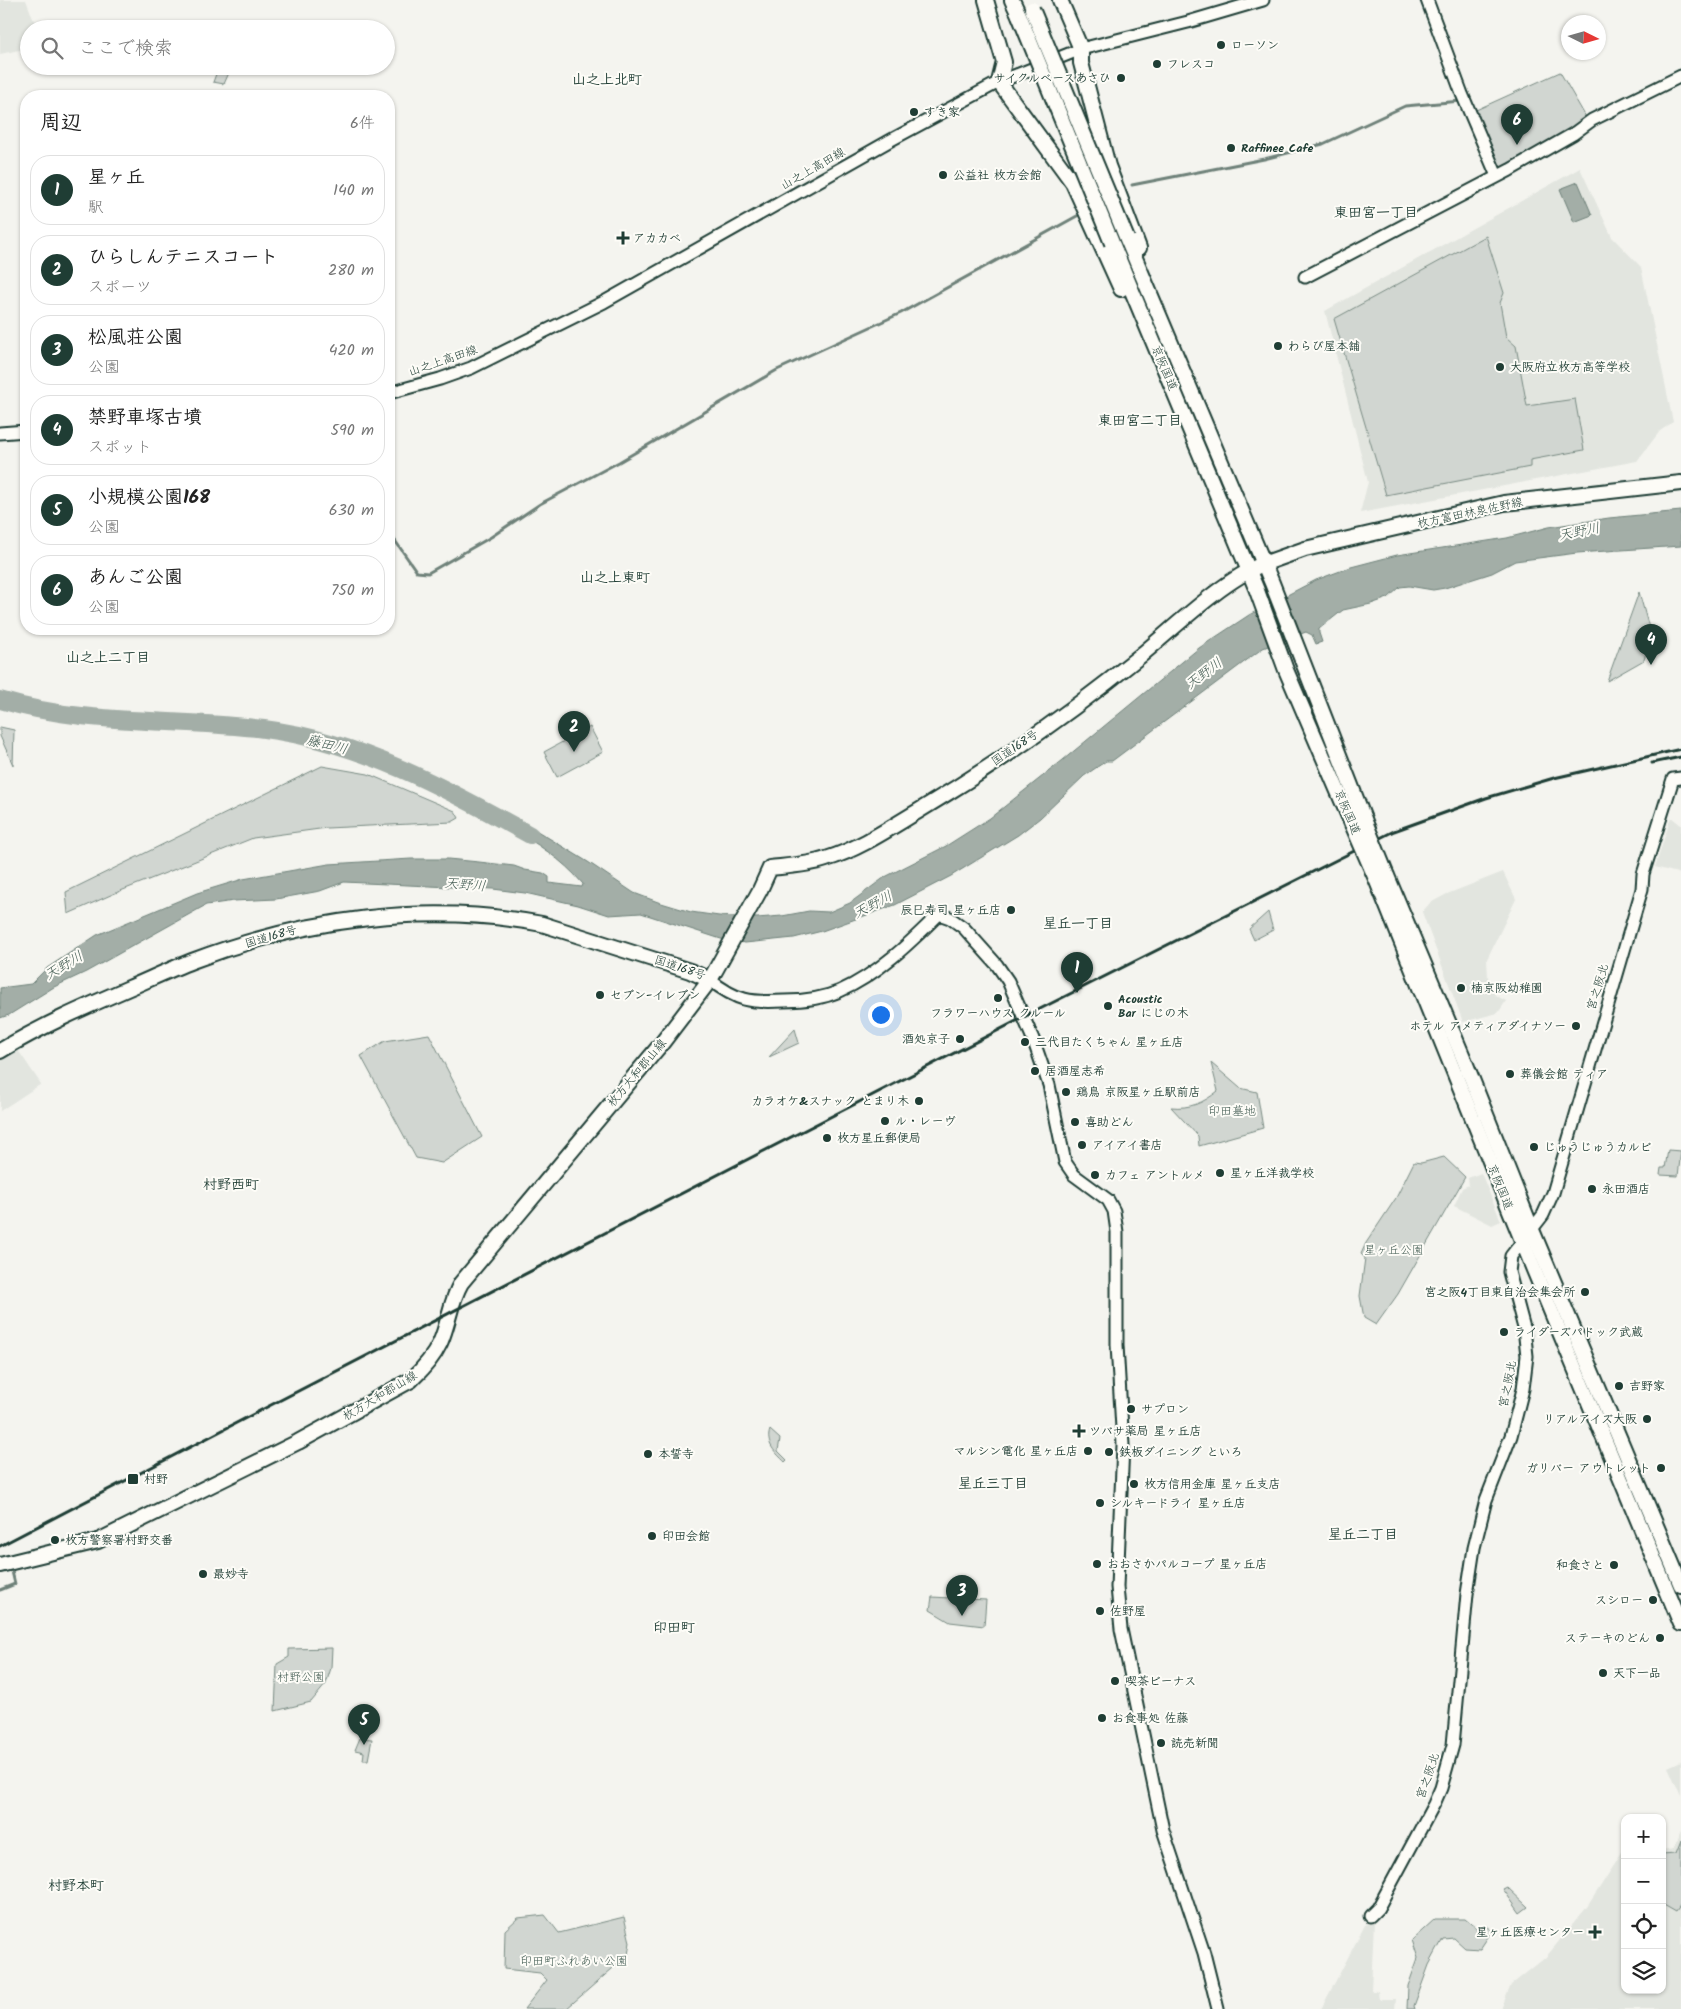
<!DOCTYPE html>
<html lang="ja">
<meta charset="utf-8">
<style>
:root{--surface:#fff;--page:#f2f2f2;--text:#222;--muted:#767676;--line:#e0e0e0;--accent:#1f3d34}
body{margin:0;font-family:Kalam,"Klee One",sans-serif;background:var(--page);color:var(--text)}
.controls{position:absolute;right:15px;bottom:15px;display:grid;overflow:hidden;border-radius:10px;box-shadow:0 1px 4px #0004}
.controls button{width:45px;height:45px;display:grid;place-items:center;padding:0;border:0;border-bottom:1px solid var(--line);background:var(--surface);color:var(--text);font:25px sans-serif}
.compass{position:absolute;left:1561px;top:15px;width:45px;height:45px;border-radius:50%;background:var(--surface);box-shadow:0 1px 4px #0004;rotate:95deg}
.you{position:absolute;left:880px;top:1014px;width:18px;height:18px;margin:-12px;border:4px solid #fff;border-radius:50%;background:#1a73e8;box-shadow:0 0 0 8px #1a73e833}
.badge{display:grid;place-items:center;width:32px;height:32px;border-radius:50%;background:var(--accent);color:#fff;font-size:16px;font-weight:700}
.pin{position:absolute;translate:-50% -41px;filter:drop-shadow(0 1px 2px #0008)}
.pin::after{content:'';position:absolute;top:26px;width:18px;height:15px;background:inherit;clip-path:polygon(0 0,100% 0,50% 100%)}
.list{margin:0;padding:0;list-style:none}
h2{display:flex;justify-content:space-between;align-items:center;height:65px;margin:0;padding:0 20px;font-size:21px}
h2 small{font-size:16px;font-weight:400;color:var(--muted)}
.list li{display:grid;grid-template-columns:32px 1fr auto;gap:15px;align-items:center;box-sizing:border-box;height:70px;margin:0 10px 10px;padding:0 10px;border:1px solid var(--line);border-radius:20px}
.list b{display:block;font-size:19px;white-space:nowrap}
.list p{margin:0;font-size:16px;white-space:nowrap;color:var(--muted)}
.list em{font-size:16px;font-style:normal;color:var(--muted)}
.icon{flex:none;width:28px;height:28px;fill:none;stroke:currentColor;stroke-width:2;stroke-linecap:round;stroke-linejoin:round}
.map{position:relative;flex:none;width:1681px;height:2009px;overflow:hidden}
.search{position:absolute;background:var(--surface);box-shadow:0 1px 4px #0004;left:20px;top:20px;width:375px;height:55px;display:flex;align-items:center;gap:12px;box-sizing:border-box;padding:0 18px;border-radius:28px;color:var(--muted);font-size:19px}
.panel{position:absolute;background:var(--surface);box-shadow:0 1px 4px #0004;left:20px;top:90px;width:375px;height:545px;border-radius:20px}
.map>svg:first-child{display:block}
</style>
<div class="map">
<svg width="1681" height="2009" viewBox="0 0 1681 2009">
<rect width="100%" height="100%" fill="#f4f4ef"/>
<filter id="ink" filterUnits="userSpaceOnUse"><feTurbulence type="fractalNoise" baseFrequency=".02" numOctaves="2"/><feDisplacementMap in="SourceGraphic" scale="10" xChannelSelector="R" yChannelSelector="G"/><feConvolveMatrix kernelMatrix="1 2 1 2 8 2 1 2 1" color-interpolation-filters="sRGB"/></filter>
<g filter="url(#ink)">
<g fill="#e2e5df">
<polygon points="0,0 26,0 37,29 29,29 29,48 0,54"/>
<polygon points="1580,168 1612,237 1641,267 1673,422 1660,431 1637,461 1360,513 1368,482 1325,311"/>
<polygon points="1671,817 1681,825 1681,874 1655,867"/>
<polygon points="1503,872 1516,899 1487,959 1488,978 1495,995 1506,1001 1498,1013 1463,1022 1422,912 1430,903 1447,894"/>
<polygon points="18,1050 41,1084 0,1111 0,1061"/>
<polygon points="1481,1173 1501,1221 1492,1225 1454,1206 1462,1188 1469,1185 1468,1178"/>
<polygon points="1681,1761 1681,1796 1668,1767"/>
<polygon points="1681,1831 1681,2009 1501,2009 1511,1985 1546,1957 1587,1907 1622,1853 1625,1853 1625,1990 1662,1990 1662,1850 1673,1848"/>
<polygon points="1374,1921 1371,1991 1378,1991 1379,1999 1396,1999 1395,2009 1321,2009 1365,1925"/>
</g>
<g fill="#d1d6d1" stroke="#788a82">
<polygon points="219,66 232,66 224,84 213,82"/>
<polygon points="1560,72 1587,119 1500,170 1476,110"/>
<polygon points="1486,236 1504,293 1500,303 1506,337 1516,346 1527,406 1575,399 1584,450 1530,460 1530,467 1386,495 1334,319"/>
<polygon points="1639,592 1651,635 1644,660 1607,681"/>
<polygon points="0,727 14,730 13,765 0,736"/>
<polygon points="590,727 603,752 557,777 544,752"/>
<polygon points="322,766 368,774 455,811 459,818 452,822 327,828 253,838 113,894 68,914 66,892"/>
<polygon points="1268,912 1273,930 1254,940 1249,929"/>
<polygon points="795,1029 799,1043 769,1057"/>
<polygon points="429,1034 482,1137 442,1163 416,1158 361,1056 385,1041"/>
<path d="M1211,1063L1240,1088L1257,1092L1263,1128L1199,1146L1198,1136L1171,1107C1190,1109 1203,1103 1218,1091Z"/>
<polygon points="1668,1150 1681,1151 1678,1176 1660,1175 1661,1168 1665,1168"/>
<polygon points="1444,1157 1465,1177 1398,1294 1376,1325 1364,1318 1360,1296 1365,1258 1361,1254 1366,1243 1396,1198 1414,1162 1421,1163"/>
<path d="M770,1430L780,1439L778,1451L787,1460L785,1462C776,1453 765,1444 770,1430Z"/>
<polygon points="932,1597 986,1600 984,1626 950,1622 930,1610"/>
<polygon points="332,1648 331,1668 326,1684 311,1702 275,1711 277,1664 289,1657 289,1649"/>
<polygon points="360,1738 372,1739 368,1760 363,1760 364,1752 355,1750"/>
<polygon points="1681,1840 1681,1905 1676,1912 1662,1904 1662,1854 1676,1853"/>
<polygon points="1507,1887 1528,1907 1520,1913 1503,1889"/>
<polygon points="545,1915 559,1933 624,1917 630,1942 628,1955 566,2009 524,2009 547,1980 540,1973 504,1969 505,1930 518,1918"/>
<polygon points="1435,1919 1465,1919 1476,1928 1486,1926 1492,1931 1480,1949 1465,1948 1454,1938 1443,1939 1429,1965 1414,2006 1415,2009 1407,2009 1408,1986 1418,1958 1412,1940"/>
</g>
<g fill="#a3aea7" stroke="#6e8179">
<polygon points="1578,182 1592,215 1574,222 1560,189"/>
<path d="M1681,511V546L1577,553L1515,561L1492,573L1445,588L1433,590L1409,586L1400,587L1388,598L1371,604L1343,610L1319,629V633L1322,642L1316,644L1312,635L1306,632L1263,648L1112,761H1106L1084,776L1040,818L1018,835L951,876L895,905L822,931L794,938L745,943L721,939L641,913L609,915L578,905L525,893L493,889L344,882L320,891L276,899L234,901L206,905L86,972L54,987L9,1015L0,1018V988L31,984L47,968L97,935L197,893L243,879L329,864L411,859H448L479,862L514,866L525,870L543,873L549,877V883L582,887L583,884C562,859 536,843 509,827L516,818L588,862L634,893L658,902L691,912L719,916L757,918L782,916L809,911L829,912L850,903L885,877L946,846L990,818L1063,760L1199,648L1249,615L1316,580L1351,567L1397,555L1507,538L1549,527L1609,518Z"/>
</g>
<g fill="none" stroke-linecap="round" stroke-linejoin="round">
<g stroke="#6e8179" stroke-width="3">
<polyline points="1132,185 1264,159 1323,144 1405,106 1461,101"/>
<polyline points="389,532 417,572 428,573 491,537 540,504 619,462 777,370 901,313 1077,216"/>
<polyline points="0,1590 15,1584 11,1567"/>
</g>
<path stroke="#a3aea7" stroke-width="18" d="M0,700C86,726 176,718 264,729C359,741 448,789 530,835"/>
<defs>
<g id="tertiary">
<polyline points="1427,0 1462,94 1497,176"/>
<polyline points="1305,277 1510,170 1573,134 1592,120 1681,76"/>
<polyline points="389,393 440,379 471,368 604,302 891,140 999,82 1081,49 1188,22 1263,0"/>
<polyline points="0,433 26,431"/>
<path d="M710,980C737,1001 750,1003 784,1001C802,1001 824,998 840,991C877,975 911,942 939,914L950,918L964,928L997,965L1008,981L1033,1039L1049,1085L1065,1162L1074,1175L1108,1200L1114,1211L1117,1232V1345L1123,1445L1117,1587L1121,1629L1163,1830L1204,1953L1218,2009"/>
<polyline points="1370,1916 1378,1908 1434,1804 1441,1788 1453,1745 1467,1594 1474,1548 1486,1500 1511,1436 1523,1389 1527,1356 1524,1328 1509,1272 1511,1256 1543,1215 1553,1193 1642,889 1643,874 1673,779 1681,778"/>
</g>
<g id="primary">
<polyline points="1263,564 1305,549 1504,503 1681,483"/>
<path d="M0,1565L98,1541L298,1442L411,1380C423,1369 433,1358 440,1343C449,1323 450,1302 461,1283L662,1043L710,980"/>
</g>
<g id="trunk">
<polyline points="986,0 1004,62 999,82 1073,183 1121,289"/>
<polyline points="1012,0 1019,15"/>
<polyline points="1060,0 1081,49 1081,63 1108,166 1139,248"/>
<polyline points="1127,239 1272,583 1364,819"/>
<polyline points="1112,243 1256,588 1286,670 1352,824"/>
<polyline points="1387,876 1463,1057 1532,1230 1681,1585"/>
<polyline points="1376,879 1534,1270 1681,1624"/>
<path d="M0,1051C41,1026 85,1007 129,988C150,979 171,969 192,961C303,919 425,902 542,924L690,971L710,980L760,890L770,868C788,866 808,865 826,859C859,849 890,828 920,810C997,764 1070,713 1140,656C1175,627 1222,581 1263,564"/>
</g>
</defs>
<use href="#tertiary" stroke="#1f3d34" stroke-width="15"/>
<use href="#primary" stroke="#1f3d34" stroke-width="18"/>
<use href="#trunk" stroke="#1f3d34" stroke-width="18"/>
<use href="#tertiary" stroke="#fdfcf7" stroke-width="11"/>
<use href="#primary" stroke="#fdfcf7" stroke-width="14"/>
<use href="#trunk" stroke="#fdfcf7" stroke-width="14"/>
<g stroke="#1f3d34" stroke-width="3">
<polyline points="1652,763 1681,757"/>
<polyline points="0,1546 269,1406 1024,1017 1394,831 1486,798 1554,778 1681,749"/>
</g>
<defs>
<g id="trunk-bridge">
<polyline points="1032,9 1127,239"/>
<polyline points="1019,15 1112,243"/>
<polyline points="1364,819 1387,876"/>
<polyline points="1352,824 1376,879"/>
</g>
</defs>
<use href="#trunk-bridge" stroke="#1f3d34" stroke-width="18" stroke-linecap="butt"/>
<use href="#trunk-bridge" stroke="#fdfcf7" stroke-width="14"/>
</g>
</g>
<g fill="#1f3d34" stroke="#fdfcf7" stroke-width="2">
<circle cx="1221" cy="45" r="5"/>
<circle cx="1157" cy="64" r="5"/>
<circle cx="1121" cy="78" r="5"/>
<circle cx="914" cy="112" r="5"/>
<circle cx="1231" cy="148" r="5"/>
<circle cx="943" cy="175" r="5"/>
<path d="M620.5 230.5h5v5h5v5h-5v5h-5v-5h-5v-5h5z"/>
<circle cx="1278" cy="346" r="5"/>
<circle cx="1500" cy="367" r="5"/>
<circle cx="1011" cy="910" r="5"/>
<circle cx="1461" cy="988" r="5"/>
<circle cx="600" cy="995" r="5"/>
<circle cx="998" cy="998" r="5"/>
<circle cx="1108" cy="1006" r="5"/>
<circle cx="1576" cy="1026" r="5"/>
<circle cx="960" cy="1039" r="5"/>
<circle cx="1025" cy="1042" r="5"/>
<circle cx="1035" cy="1071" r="5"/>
<circle cx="1510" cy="1074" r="5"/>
<circle cx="1066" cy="1092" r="5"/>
<circle cx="919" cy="1101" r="5"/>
<circle cx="885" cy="1121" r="5"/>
<circle cx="1075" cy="1122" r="5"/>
<circle cx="827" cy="1138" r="5"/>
<circle cx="1082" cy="1145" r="5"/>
<circle cx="1534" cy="1147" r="5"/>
<circle cx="1220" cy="1173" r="5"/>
<circle cx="1095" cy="1175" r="5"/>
<circle cx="1592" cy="1189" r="5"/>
<circle cx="1585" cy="1292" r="5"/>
<circle cx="1504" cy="1332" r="5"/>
<circle cx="1619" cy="1386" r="5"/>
<circle cx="1131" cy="1409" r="5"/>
<circle cx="1647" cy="1419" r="5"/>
<path d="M1076.5 1423.5h5v5h5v5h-5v5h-5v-5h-5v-5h5z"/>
<circle cx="1088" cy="1451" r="5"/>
<circle cx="1109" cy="1452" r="5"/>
<circle cx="648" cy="1454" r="5"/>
<circle cx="1661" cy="1468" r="5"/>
<rect x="127" y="1473" width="12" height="12" rx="2.5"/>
<circle cx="1134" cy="1484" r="5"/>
<circle cx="1100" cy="1503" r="5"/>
<circle cx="652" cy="1536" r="5"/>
<circle cx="55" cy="1540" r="5"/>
<circle cx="1097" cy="1564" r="5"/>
<circle cx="1614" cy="1565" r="5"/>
<circle cx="203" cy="1574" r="5"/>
<circle cx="1653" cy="1600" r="5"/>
<circle cx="1100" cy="1611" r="5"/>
<circle cx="1660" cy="1638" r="5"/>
<circle cx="1603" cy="1673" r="5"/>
<circle cx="1115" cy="1681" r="5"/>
<circle cx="1102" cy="1718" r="5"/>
<circle cx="1161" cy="1743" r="5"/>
<path d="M1592.5 1924.5h5v5h5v5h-5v5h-5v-5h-5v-5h5z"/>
</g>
<g text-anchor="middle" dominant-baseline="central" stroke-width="4" stroke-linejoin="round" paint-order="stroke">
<g font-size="12" font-weight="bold" fill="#1f3d34" stroke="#fdfcf7" text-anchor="start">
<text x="1231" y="45">ローソン</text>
<text x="1167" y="64">フレスコ</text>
<text x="1111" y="78" text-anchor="end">サイクルベースあさひ</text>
<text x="924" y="112">すき家</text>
<text x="1241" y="148">Raffinee Cafe</text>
<text x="953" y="175">公益社 枚方会館</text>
<text x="633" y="238">アカカベ</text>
<text x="1288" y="346">わらび屋本舗</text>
<text x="1510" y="367">大阪府立枚方高等学校</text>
<text x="1001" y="910" text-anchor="end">辰巳寿司 星ヶ丘店</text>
<text x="1471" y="988">楠京阪幼稚園</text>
<text x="610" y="995">セブン-イレブン</text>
<text x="1118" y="999">Acoustic<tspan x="1118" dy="14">Bar にじの木</tspan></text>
<text x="998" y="1013" text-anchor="middle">フラワーハウス クルール</text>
<text x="1566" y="1026" text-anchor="end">ホテル アメティアダイナソー</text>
<text x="950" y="1039" text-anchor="end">酒処京子</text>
<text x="1035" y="1042">三代目たくちゃん 星ヶ丘店</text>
<text x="1045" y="1071">居酒屋志希</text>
<text x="1520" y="1074">葬儀会館 ティア</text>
<text x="1076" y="1092">鶏鳥 京阪星ヶ丘駅前店</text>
<text x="909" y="1101" text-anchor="end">カラオケ&amp;スナック とまり木</text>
<text x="895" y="1121">ル・レーヴ</text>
<text x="1085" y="1122">喜助どん</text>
<text x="837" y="1138">枚方星丘郵便局</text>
<text x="1092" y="1145">アイアイ書店</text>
<text x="1544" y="1147">じゅうじゅうカルビ</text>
<text x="1230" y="1173">星ヶ丘洋裁学校</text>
<text x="1105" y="1175">カフェ アントルメ</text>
<text x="1602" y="1189">永田酒店</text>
<text x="1575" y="1292" text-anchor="end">宮之阪4丁目東自治会集会所</text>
<text x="1514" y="1332">ライダーズパドック武蔵</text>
<text x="1629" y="1386">吉野家</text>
<text x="1141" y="1409">サプロン</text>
<text x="1637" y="1419" text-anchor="end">リアルアイズ大阪</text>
<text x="1089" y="1431">ツバサ薬局 星ヶ丘店</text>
<text x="1078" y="1451" text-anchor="end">マルシン電化 星ヶ丘店</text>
<text x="1119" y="1452">鉄板ダイニング といろ</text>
<text x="658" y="1454">本誓寺</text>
<text x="1651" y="1468" text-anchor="end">ガリバー アウトレット</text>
<text x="144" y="1479">村野</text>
<text x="1144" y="1484">枚方信用金庫 星ヶ丘支店</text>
<text x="1110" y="1503">シルキードライ 星ヶ丘店</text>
<text x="662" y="1536">印田会館</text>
<text x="65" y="1540">枚方警察署村野交番</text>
<text x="1107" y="1564">おおさかパルコープ 星ヶ丘店</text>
<text x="1604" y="1565" text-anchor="end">和食さと</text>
<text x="213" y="1574">最妙寺</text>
<text x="1643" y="1600" text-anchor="end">スシロー</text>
<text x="1110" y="1611">佐野屋</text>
<text x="1650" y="1638" text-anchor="end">ステーキのどん</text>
<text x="1613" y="1673">天下一品</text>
<text x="1125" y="1681">喫茶ビーナス</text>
<text x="1112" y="1718">お食事処 佐藤</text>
<text x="1171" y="1743">読売新聞</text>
<text x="1584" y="1932" text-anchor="end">星ヶ丘医療センター</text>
</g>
<g font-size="12" fill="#1f3d34" stroke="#fdfcf7">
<text transform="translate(813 169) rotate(-30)">山之上高田線</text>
<text transform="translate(443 361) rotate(-19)">山之上高田線</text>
<text transform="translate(1164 368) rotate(67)">京阪国道</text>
<text transform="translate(1470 513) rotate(-12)">枚方富田林泉佐野線</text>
<text transform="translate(1015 748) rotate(-34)">国道168号</text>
<text transform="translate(1347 812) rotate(67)">京阪国道</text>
<text transform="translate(271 937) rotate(-16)">国道168号</text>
<text transform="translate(680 968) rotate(18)">国道168号</text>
<text transform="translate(1598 987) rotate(-73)">宮之阪北</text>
<text transform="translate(637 1073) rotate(-50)">枚方大和郡山線</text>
<text transform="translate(1500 1187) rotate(68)">京阪国道</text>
<text transform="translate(1508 1384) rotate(-79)">宮之阪北</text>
<text transform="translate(380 1396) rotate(-31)">枚方大和郡山線</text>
<text transform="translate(1428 1776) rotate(-71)">宮之阪北</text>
</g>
<g font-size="12" fill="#435c53" stroke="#fdfcf7">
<text x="1232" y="1111">印田墓地</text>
<text x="1394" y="1250">星ヶ丘公園</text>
<text x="301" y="1677">村野公園</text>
<text x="574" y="1961">印田町ふれあい公園</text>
</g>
<g font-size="14" font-weight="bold" fill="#1f3d34" stroke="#fdfcf7">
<text x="607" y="80">山之上北町</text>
<text x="1376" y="213">東田宮一丁目</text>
<text x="1140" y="421">東田宮二丁目</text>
<text x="615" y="578">山之上東町</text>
<text x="108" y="658">山之上二丁目</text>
<text x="1078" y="924">星丘一丁目</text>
<text x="231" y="1185">村野西町</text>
<text x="993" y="1484">星丘三丁目</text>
<text x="1363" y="1535">星丘二丁目</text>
<text x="674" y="1628">印田町</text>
<text x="76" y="1886">村野本町</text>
</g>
<g font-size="14" font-style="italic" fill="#475f56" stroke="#fdfcf7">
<text transform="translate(1579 532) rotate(-11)">天野川</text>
<text transform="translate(1204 674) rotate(-37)">天野川</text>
<text transform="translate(327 745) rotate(14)">藤田川</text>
<text transform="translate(465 885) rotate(5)">天野川</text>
<text transform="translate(873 905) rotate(-28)">天野川</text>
<text transform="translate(64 966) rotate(-31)">天野川</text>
</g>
</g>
</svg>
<div class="controls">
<button>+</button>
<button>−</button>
<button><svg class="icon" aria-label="locate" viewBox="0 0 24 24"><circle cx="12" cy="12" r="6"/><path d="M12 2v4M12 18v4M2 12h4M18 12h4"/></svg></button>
<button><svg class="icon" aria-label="layers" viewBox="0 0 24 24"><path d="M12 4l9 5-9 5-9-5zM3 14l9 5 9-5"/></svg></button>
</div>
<svg class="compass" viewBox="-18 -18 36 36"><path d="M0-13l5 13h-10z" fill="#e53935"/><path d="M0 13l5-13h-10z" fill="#767676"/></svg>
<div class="you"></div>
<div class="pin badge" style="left:1077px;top:993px">1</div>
<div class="pin badge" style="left:574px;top:752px">2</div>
<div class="pin badge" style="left:962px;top:1616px">3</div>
<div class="pin badge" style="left:1651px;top:665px">4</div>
<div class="pin badge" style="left:364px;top:1745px">5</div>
<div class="pin badge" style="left:1517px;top:145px">6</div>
<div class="search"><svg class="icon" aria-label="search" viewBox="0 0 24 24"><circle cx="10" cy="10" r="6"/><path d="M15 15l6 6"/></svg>ここで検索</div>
<section class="panel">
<h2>周辺<small>6件</small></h2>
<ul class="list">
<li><span class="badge">1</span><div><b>星ヶ丘</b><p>駅</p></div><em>140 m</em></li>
<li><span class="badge">2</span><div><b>ひらしんテニスコート</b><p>スポーツ</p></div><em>280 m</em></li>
<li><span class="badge">3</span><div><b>松風荘公園</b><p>公園</p></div><em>420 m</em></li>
<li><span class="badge">4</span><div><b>禁野車塚古墳</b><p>スポット</p></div><em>590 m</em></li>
<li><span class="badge">5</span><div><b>小規模公園168</b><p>公園</p></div><em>630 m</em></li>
<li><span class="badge">6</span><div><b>あんご公園</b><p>公園</p></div><em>750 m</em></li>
</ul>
</section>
</div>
